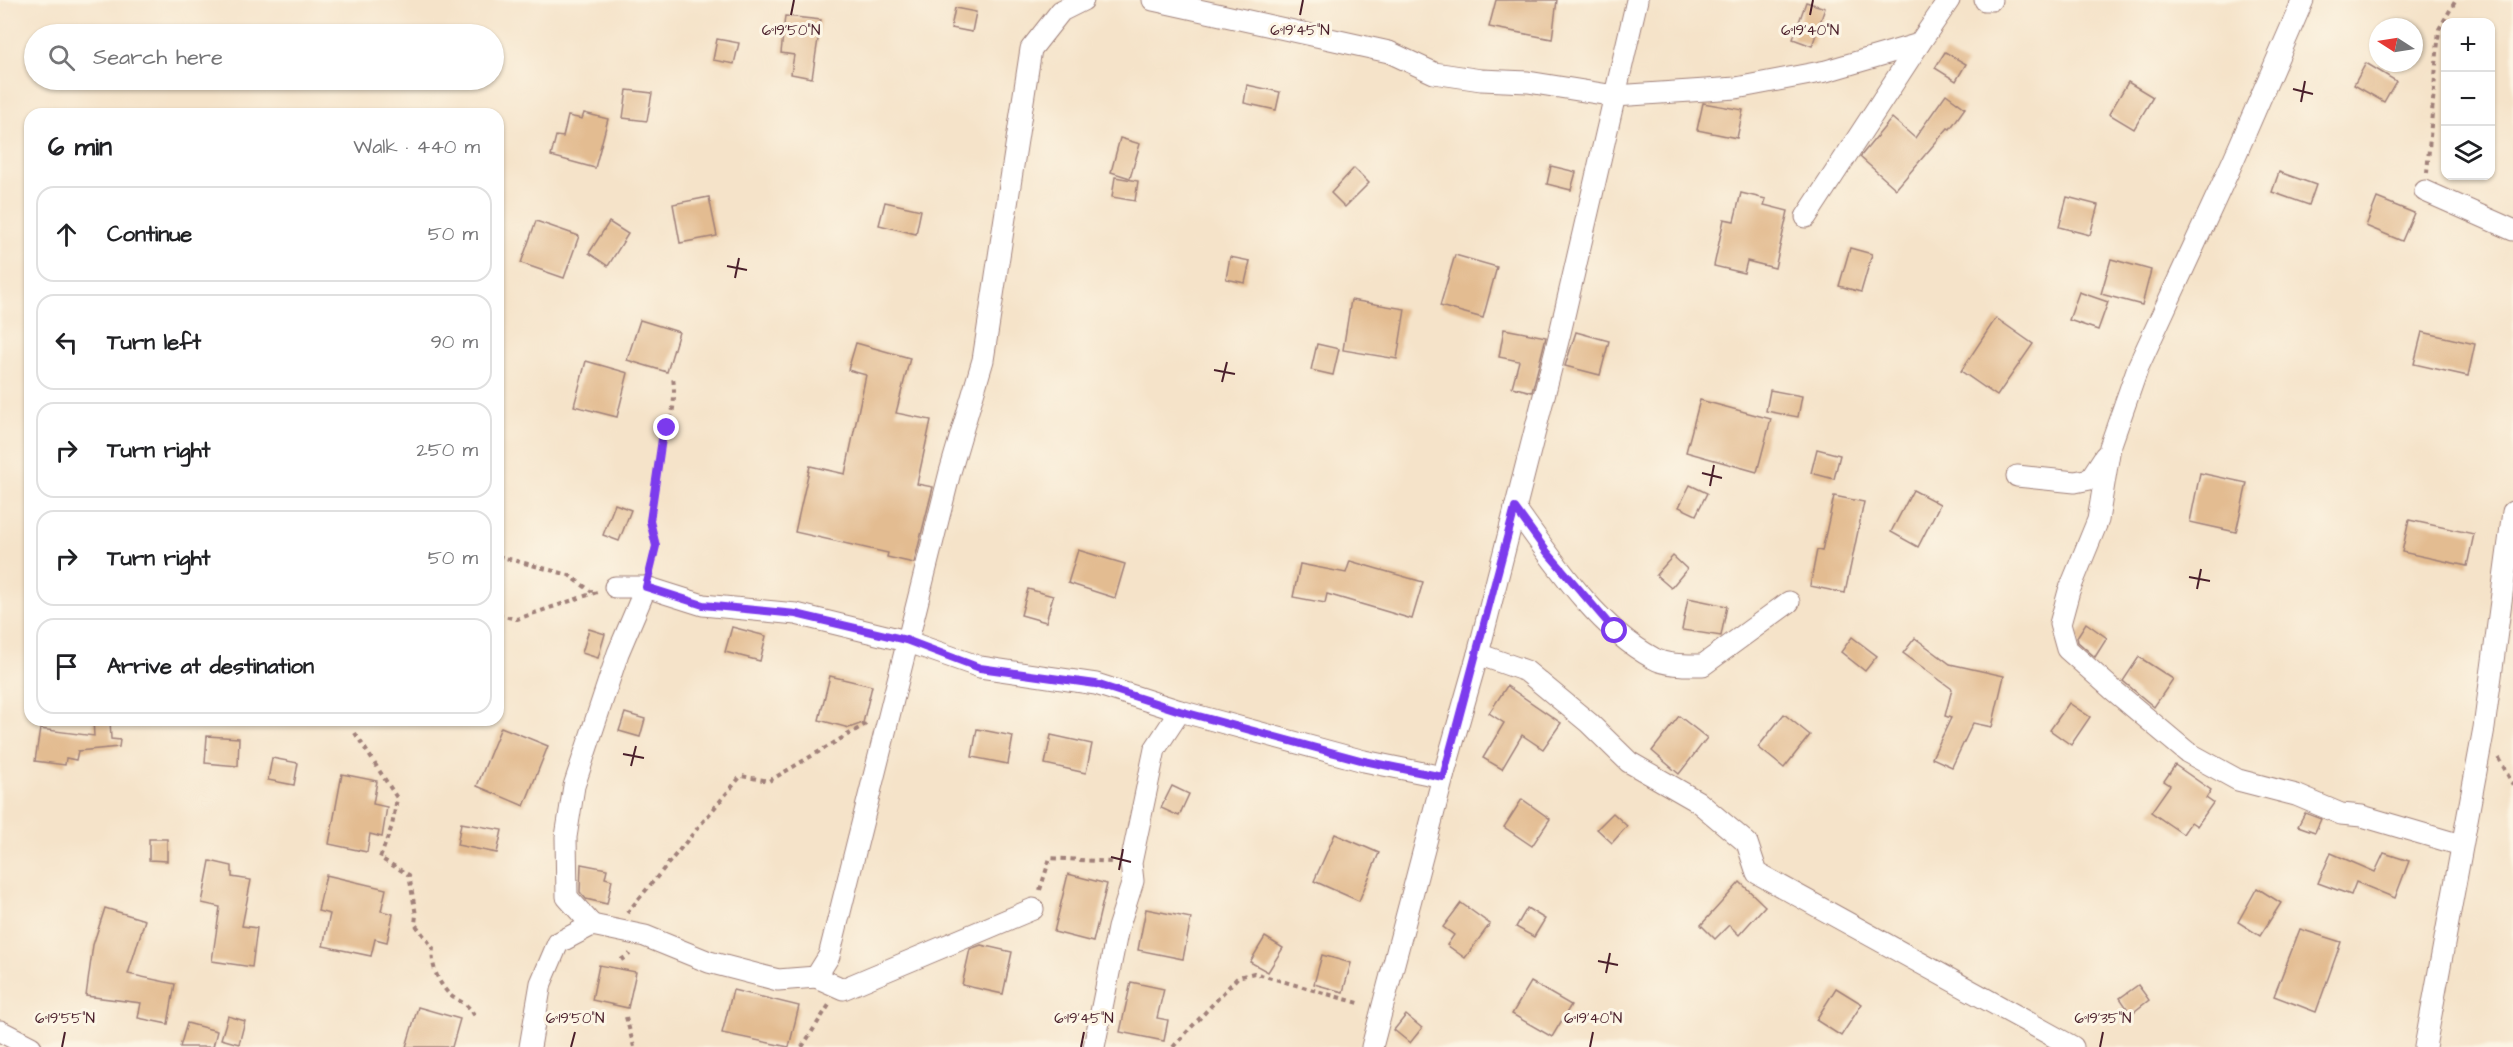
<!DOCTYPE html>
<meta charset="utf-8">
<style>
:root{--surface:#fff;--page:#f2f2f2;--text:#202124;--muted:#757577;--line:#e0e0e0}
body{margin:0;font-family:"Architects Daughter",sans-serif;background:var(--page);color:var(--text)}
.controls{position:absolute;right:18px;top:18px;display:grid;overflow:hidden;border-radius:12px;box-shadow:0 2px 4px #0004}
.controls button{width:54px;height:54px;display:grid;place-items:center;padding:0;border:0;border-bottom:2px solid var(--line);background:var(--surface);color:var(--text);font:30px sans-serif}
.compass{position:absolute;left:2369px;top:18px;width:54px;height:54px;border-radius:50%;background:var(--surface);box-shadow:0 2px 4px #0004;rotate:282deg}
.stop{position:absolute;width:18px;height:18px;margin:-14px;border:4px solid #7c3aed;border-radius:50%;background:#fff}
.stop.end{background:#7c3aed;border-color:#fff;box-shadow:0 2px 6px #0008}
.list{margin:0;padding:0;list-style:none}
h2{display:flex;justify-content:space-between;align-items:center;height:78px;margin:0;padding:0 24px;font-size:26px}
h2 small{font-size:20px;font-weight:400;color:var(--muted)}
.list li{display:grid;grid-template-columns:39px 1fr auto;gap:18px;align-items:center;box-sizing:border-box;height:96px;margin:0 12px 12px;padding:0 12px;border:2px solid var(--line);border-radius:18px}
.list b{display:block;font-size:22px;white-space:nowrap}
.list em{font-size:20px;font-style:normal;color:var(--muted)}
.icon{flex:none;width:33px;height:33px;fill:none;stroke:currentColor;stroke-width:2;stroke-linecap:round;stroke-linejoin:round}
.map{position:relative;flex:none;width:2513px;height:1047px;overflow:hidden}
.search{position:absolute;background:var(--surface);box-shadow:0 2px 4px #0004;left:24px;top:24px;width:480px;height:66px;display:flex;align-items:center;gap:15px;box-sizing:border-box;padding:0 21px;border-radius:33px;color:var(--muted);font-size:22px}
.panel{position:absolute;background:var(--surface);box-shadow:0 2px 4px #0004;left:24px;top:108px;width:480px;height:618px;border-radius:18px}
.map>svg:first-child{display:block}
</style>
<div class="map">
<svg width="2513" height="1047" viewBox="0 0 2513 1047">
<rect width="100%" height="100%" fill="#fcf5e5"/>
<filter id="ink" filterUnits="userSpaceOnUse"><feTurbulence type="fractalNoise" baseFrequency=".0167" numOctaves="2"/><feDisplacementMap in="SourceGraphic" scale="12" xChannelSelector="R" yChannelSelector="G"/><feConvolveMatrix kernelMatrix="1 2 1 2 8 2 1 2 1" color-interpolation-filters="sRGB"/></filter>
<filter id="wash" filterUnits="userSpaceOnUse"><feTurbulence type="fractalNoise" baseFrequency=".008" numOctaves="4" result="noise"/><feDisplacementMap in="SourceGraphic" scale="24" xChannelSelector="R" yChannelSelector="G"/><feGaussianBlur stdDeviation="1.35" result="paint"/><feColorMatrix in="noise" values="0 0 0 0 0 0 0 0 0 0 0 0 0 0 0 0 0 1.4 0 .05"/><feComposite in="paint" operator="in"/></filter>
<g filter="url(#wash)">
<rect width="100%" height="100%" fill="#f5e3c9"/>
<g id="blocks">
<g fill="#e3bc91">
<polygon points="1496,0 1557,0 1552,39 1489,27"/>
<polygon points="1806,2 1825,8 1812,46 1793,39"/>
<polygon points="955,8 976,12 972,32 951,28"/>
<polygon points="785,16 821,20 812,78 791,74 794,55 781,53"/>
<polygon points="717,39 739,43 734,64 713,60"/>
<polygon points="1945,52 1966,64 1956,81 1935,68"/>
<polygon points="2366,63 2396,81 2384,102 2354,85"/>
<polygon points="2128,82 2153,97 2134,129 2109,114"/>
<polygon points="1247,85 1280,92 1276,110 1244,103"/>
<polygon points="627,90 652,93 647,121 623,118"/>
<polygon points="1946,94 1965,108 1950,129 1948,128 1896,189 1860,157 1892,118 1915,138"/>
<polygon points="1703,103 1743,110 1737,138 1697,130"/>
<polygon points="584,113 608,119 595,168 551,156 556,136 563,137 568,116 582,119"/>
<polygon points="1120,138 1140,144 1130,178 1111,172"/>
<polygon points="1551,166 1576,172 1571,190 1547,184"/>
<polygon points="1354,168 1369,183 1345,207 1331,193"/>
<polygon points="2279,172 2316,185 2309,205 2272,192"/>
<polygon points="1115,177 1138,181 1135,201 1112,197"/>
<polygon points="1741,193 1766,199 1764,205 1788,211 1775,268 1747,261 1744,273 1714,266 1724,219 1734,221"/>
<polygon points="709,197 717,236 680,243 673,204"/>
<polygon points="2067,197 2098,205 2090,235 2059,227"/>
<polygon points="2377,198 2414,213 2402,241 2366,226"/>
<polygon points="885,202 921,210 916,234 879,225"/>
<polygon points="536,221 579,236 564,278 521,263"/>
<polygon points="609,222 628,234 608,266 589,253"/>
<polygon points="1850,248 1872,254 1861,292 1839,286"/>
<polygon points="1455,255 1497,267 1483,318 1440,306"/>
<polygon points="1230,257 1250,261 1245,283 1226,279"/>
<polygon points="2111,259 2151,270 2142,305 2101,294"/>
<polygon points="2079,292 2108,302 2098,330 2069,320"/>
<polygon points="1351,300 1405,309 1397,359 1343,350"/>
<polygon points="1996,318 2033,344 1997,396 1961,371"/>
<polygon points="640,320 679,332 667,372 627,360"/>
<polygon points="1504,329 1546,337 1532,392 1512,387 1519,361 1499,357"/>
<polygon points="1576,332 1609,341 1600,375 1565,366"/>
<polygon points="2422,332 2475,344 2468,376 2414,364"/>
<polygon points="856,343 910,358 896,413 931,420 917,484 933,487 914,563 887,557 888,553 795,532 810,466 845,474 866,375 848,370"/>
<polygon points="1317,344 1339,349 1333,375 1311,370"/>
<polygon points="586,361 628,373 617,417 574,406"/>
<polygon points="1770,390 1802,396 1798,417 1766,411"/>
<polygon points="1700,400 1771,419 1757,472 1686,452"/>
<polygon points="1817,449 1840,455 1834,479 1811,473"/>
<polygon points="2200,473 2247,483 2236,532 2190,522"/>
<polygon points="1690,485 1707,493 1696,515 1679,507"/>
<polygon points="1913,490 1940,504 1918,547 1891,532"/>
<polygon points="1834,496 1864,502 1845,593 1810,586 1817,550 1822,551"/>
<polygon points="615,504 631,510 619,541 603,535"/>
<polygon points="2409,520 2474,534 2467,566 2402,552"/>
<polygon points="1078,550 1125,564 1115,598 1068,583"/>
<polygon points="1673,556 1687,569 1671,588 1656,575"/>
<polygon points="1350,561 1423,582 1412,619 1327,594 1325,603 1293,597 1300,564 1346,573"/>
<polygon points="1028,589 1053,596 1046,622 1021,615"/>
<polygon points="1688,598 1727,606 1721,636 1682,630"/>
<polygon points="2086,623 2107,638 2095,657 2078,642 2077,637"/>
<polygon points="732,627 766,636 760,661 725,652"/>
<polygon points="589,629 605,634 598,658 582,653"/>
<polygon points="1852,637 1877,656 1865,671 1841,652"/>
<polygon points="1915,638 1950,664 2004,676 1992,727 1973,723 1952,767 1932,758 1951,718 1945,716 1952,689 1903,653"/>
<polygon points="2139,657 2173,679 2154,707 2123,681"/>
<polygon points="830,676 872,686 863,723 849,728 819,720"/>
<polygon points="1507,686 1561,723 1543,749 1522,735 1502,769 1483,758 1504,723 1489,713"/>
<polygon points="2069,703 2090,717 2071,745 2050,730"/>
<polygon points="625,713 645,719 640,737 619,731"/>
<polygon points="1784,714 1810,735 1784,768 1758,747"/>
<polygon points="1679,716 1707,738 1679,774 1652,751"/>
<polygon points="93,720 110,720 111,739 120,740 119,747 78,751 76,760 66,758 65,765 35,761 40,729 94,736"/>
<polygon points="501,727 548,746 524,806 477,786"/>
<polygon points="977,729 1013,736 1008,764 972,757"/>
<polygon points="1051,735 1092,744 1086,773 1045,764"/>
<polygon points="207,736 239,738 238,766 205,763"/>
<polygon points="272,758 298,763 294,785 268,780"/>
<polygon points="2175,765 2211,790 2206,798 2213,803 2197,826 2191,822 2183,834 2151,812 2170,785 2164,781"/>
<polygon points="342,774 377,781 373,804 387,807 382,837 370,834 367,852 329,844"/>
<polygon points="1172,786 1189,794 1179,816 1161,808"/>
<polygon points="1522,799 1550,819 1532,846 1504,827"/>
<polygon points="1613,813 1627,826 1612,843 1597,829"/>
<polygon points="2305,813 2321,819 2315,832 2298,826"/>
<polygon points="461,823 502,830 497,853 457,845"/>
<polygon points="1335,834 1379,853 1359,901 1314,881"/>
<polygon points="149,839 167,839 167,861 149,860"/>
<polygon points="2331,853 2375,872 2384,853 2409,861 2395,898 2356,882 2351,895 2318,883"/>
<polygon points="210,861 232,866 232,877 251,880 242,926 257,928 252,967 212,961 220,907 202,903"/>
<polygon points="581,864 607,869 605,878 612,880 607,904 586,899 580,892"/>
<polygon points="1068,874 1107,884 1093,942 1054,932"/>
<polygon points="326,875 386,889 381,911 393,914 387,942 375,939 371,956 323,946 330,914 318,911"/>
<polygon points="1740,882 1765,906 1739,935 1729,925 1715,939 1701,925"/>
<polygon points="2257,888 2281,903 2260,936 2238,922"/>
<polygon points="1461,903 1490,924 1465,958 1447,945 1454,935 1443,927"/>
<polygon points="105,908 145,920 128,974 175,984 168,1024 138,1018 141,1003 86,996 93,945"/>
<polygon points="1527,908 1545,919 1534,937 1516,927"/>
<polygon points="1146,909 1191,918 1183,959 1138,950"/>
<polygon points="2300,929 2341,942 2316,1012 2274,996"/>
<polygon points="1265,937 1283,948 1268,972 1250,962"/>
<polygon points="981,945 1012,952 1003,994 962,985 970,949"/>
<polygon points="1322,955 1351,963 1343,992 1314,984"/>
<polygon points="599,965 636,972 628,1008 592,1000"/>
<polygon points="1131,982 1164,989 1157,1018 1168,1020 1164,1041 1120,1032"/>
<polygon points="1531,982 1571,1005 1552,1037 1512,1014"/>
<polygon points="2138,985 2149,1000 2131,1014 2120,998"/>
<polygon points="1836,988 1862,1004 1841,1036 1816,1020"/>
<polygon points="733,990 799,1006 789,1047 722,1033"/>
<polygon points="418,1007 460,1019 452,1047 406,1047"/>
<polygon points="1406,1015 1422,1028 1410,1043 1394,1030"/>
<polygon points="228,1016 245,1021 239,1044 221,1039"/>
<polygon points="187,1023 217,1031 213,1047 180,1047"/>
</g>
</g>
</g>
<g filter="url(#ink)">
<use href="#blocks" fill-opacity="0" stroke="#a0817a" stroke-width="1.5"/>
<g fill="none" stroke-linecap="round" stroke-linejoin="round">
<defs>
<g id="street">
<polyline points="1153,0 1389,52 1434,73 1481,80 1528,82 1615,96 1736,88 1826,71 1919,44 1949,0"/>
<polyline points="1985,0 1991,0"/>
<polyline points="2303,0 2233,161 2138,367 2110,447 2098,520 2069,591 2060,624 2067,649 2112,689 2187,752 2238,780 2296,795 2341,814 2362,816 2461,845"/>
<polyline points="2425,191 2513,230"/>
<polyline points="1806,217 1919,44"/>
<polyline points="2017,476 2075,482 2090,479 2105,456"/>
<path d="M1515,508C1552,559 1597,628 1653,658C1666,666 1688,665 1703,665L1789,602"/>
<polyline points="615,587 646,587 703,605 796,614 906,641 980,667 1096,684 1180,711"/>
<polyline points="1478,654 1526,671 1589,723 1629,762 1697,801 1747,843 1757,873 2073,1047"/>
<polyline points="592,925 567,897 566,837 574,786 618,653 646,587"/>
<polyline points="816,977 843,989 1033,909"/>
<polyline points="0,1031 31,1047"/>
<polyline points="530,1047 541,983 558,943 592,925 645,936 709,962 778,980 816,977 829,956 950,472 983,360 1031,49 1061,11 1083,0"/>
<polyline points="1094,1047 1118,928 1133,881 1131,863 1155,749 1180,711 1364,761 1443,777"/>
<polyline points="1372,1047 1443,777 1478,654 1560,333 1637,0"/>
<polyline points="2425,1047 2484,728 2513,512"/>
</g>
</defs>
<use href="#street" stroke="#a0817a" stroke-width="23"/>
<g stroke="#a0817a" stroke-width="4" stroke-dasharray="4.5 4.5" stroke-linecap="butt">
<polyline points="2427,173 2439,29 2456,0"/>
<polyline points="498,556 569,575 592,592"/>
<path d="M650,568L656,546L650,521L663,432C675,421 675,392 673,377"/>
<polyline points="498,615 517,619 597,592"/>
<path d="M355,733L397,798L392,826L380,858L409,875L416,915L415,924L433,948C431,964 436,979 448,993C458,1004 464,997 476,1018"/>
<polyline points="2499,758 2513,785"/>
<polyline points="1040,890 1050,858 1112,862"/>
<polyline points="627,913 741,776 769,781 866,724"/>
<polyline points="621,960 630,954"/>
<polyline points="626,1017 634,1047"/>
<polyline points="802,1047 829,1005"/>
<polyline points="1173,1047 1238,977 1254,973 1362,1004"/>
</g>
<use href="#street" stroke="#fff" stroke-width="21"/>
</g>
</g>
<g fill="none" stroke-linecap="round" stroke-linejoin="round" filter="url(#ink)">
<polyline stroke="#7c3aed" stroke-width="8" points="667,428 663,432 650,521 656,546 646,587 703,605 796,614 906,640 980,668 1096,684 1180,711 1364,761 1443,777 1515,508 1547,552 1615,631"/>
</g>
<path fill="none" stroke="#4a1f2b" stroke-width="2" d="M791,15L794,0M1300,15L1303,0M1810,15L1813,0M2293,89L2313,94M2301,102L2305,81M727,266L747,270M735,278L739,258M1214,370L1235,374M1222,382L1227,362M1702,473L1722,478M1710,486L1714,465M2189,577L2210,581M2197,589L2201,569M623,754L644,758M631,766L636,746M1111,857L1131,862M1119,870L1123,849M1598,961L1618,965M1606,973L1610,953M62,1047L65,1032M571,1047L575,1032M1081,1047L1084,1032M1590,1047L1593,1032M2100,1047L2103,1032"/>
<g font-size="15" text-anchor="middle" fill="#4a1f2b" stroke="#fcf5e5" stroke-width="6" stroke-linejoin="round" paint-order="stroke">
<text x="791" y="35">6°19'50"N</text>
<text x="1300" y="35">6°19'45"N</text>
<text x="1810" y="35">6°19'40"N</text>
<text x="65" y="1023">6°19'55"N</text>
<text x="575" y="1023">6°19'50"N</text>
<text x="1084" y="1023">6°19'45"N</text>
<text x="1593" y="1023">6°19'40"N</text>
<text x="2103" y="1023">6°19'35"N</text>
</g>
</svg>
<div class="controls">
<button>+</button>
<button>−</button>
<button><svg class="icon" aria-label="layers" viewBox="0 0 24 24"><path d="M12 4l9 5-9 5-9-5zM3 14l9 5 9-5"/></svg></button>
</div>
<svg class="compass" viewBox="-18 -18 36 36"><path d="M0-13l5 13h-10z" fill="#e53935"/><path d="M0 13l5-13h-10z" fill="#757577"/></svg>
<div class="stop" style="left:1615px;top:631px"></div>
<div class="stop end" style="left:667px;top:428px"></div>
<div class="search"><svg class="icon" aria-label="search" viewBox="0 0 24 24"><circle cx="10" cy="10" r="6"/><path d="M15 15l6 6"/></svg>Search here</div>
<section class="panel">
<h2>6 min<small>Walk · 440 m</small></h2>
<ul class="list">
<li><svg class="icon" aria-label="ahead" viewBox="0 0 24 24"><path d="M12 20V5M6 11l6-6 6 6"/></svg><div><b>Continue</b></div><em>50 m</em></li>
<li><svg class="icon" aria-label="left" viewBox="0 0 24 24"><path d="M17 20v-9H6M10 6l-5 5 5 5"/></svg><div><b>Turn left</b></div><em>90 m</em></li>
<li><svg class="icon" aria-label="right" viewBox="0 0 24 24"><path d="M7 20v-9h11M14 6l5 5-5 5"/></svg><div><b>Turn right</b></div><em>250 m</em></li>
<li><svg class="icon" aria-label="right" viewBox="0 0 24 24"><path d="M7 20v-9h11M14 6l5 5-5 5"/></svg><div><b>Turn right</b></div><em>50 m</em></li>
<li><svg class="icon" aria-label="arrive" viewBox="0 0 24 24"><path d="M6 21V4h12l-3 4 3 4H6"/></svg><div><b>Arrive at destination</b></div></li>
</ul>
</section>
</div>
